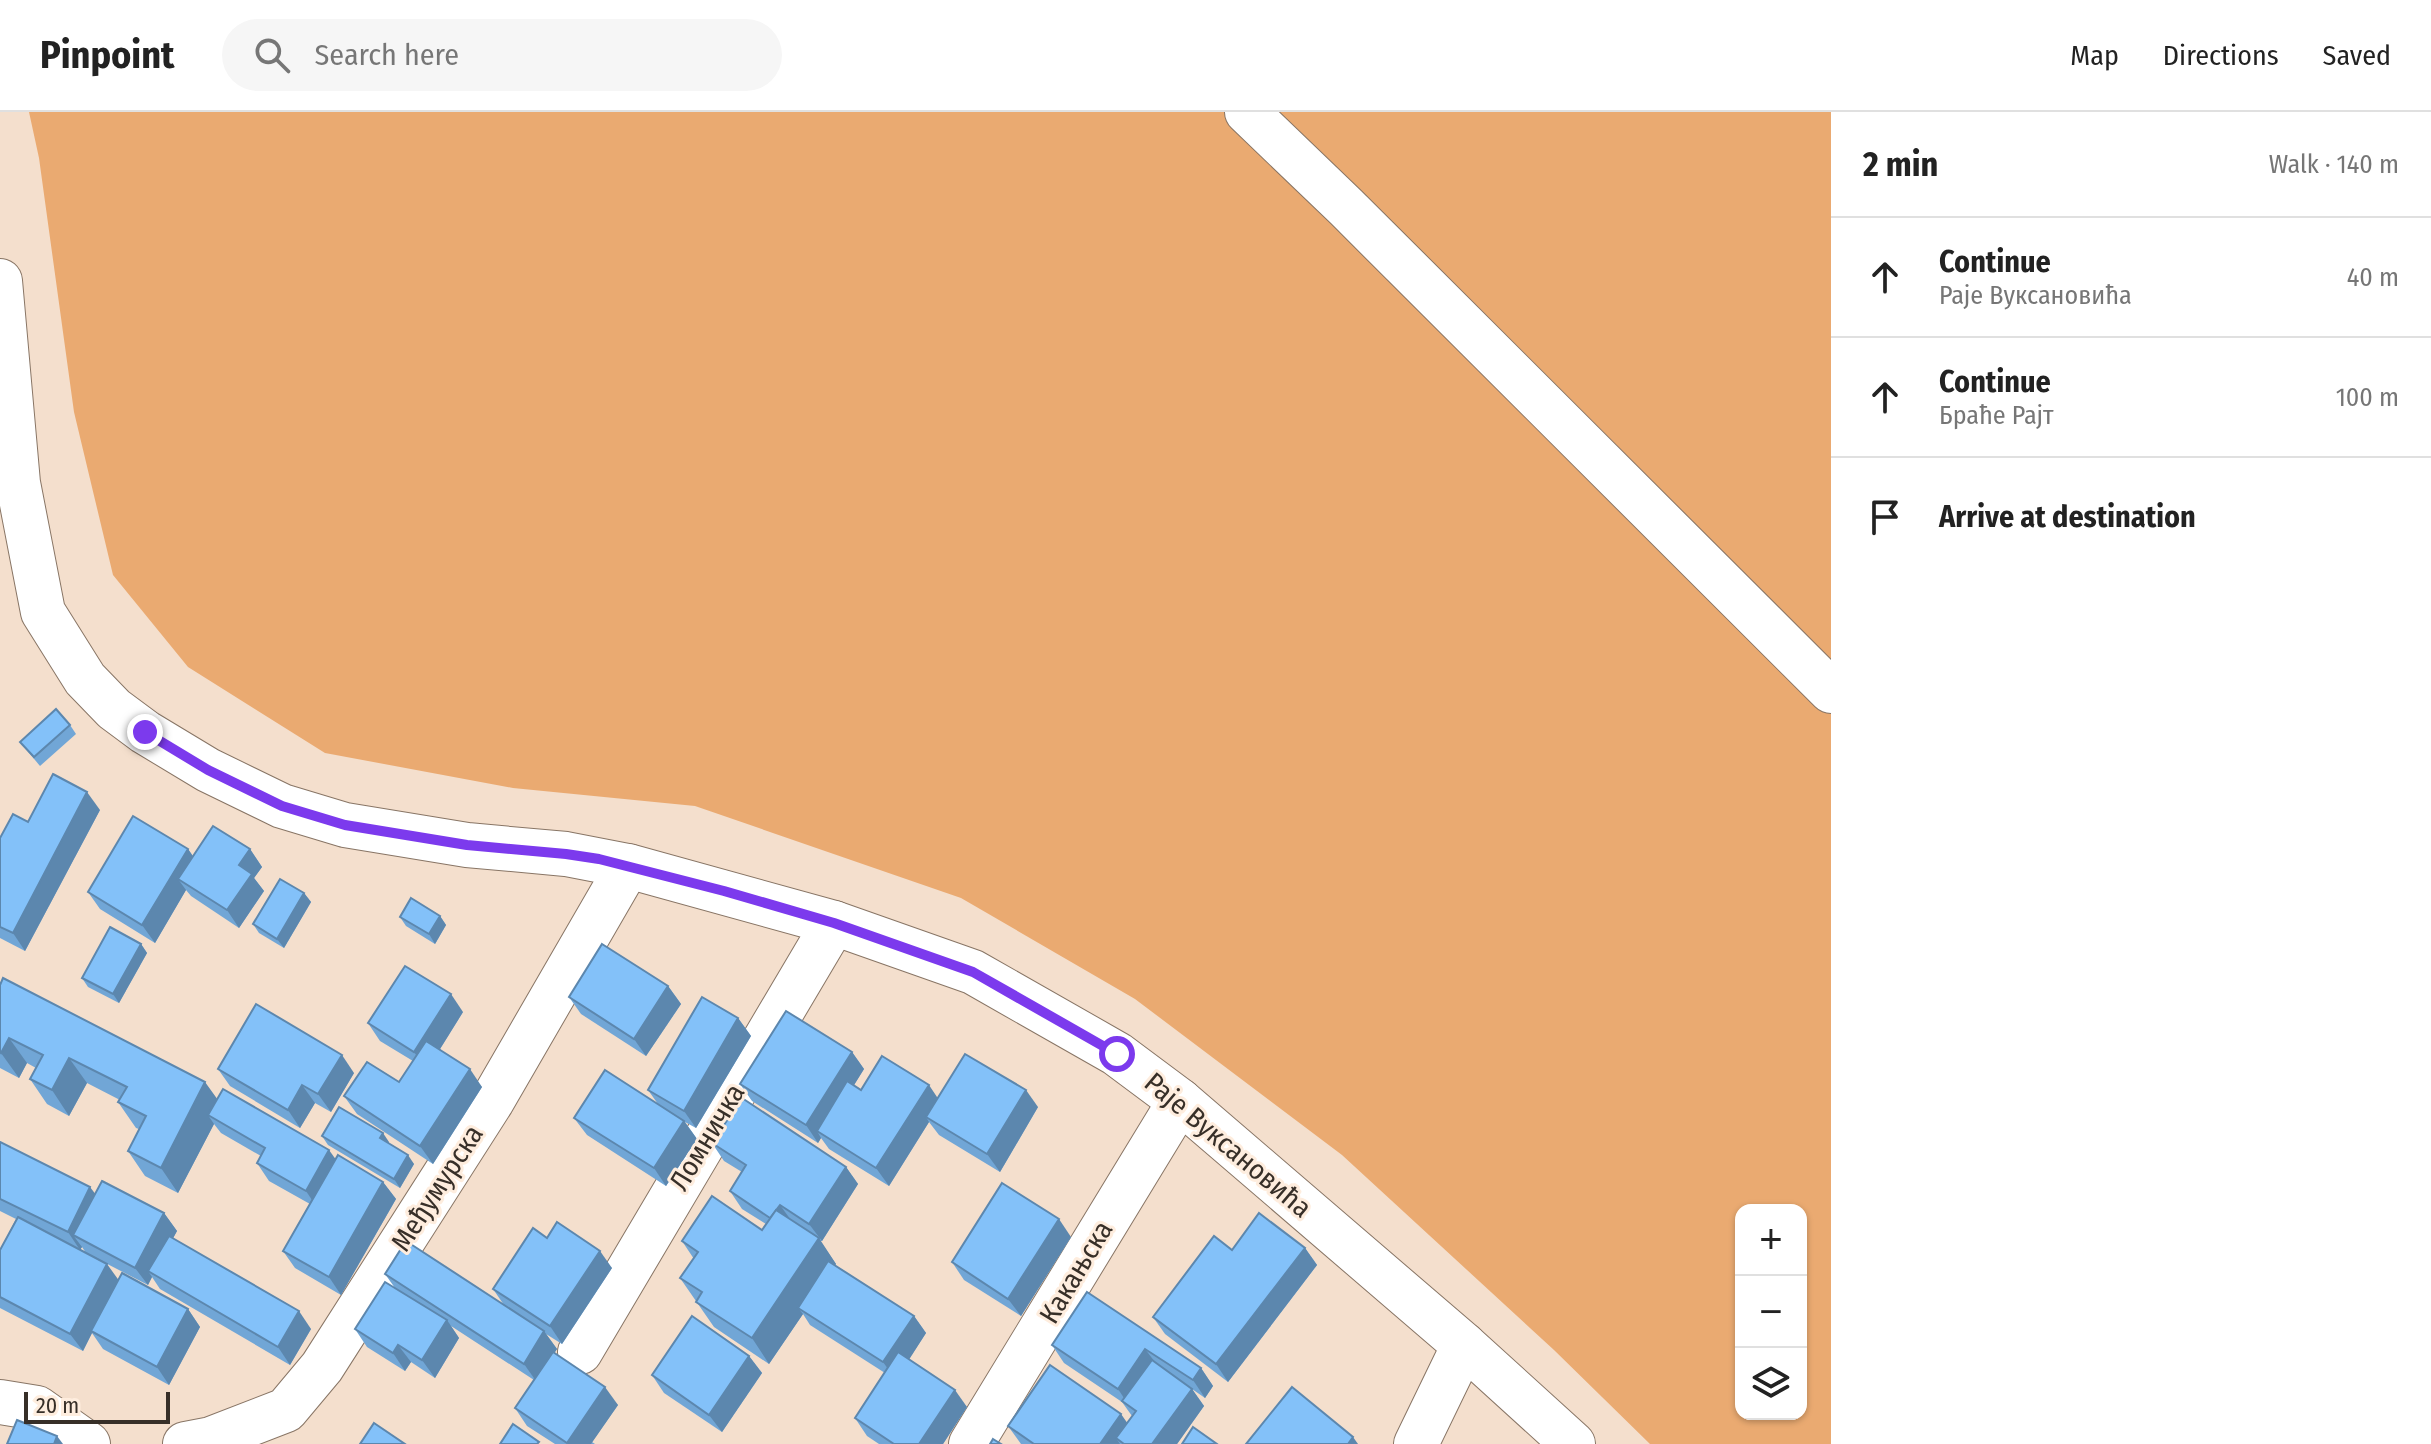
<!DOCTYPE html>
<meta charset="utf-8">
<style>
:root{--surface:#fff;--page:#f6f6f6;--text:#222;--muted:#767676;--line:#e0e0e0}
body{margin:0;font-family:"Fira Sans Condensed",sans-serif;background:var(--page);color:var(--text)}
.controls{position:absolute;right:24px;bottom:24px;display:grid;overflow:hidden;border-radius:16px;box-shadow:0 2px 6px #0004}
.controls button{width:72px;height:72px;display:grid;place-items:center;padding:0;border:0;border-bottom:2px solid var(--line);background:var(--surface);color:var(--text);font:40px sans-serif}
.scale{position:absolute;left:24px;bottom:20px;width:146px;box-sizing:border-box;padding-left:8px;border:4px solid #372f28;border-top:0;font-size:22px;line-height:28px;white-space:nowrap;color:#372f28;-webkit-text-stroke:6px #feedde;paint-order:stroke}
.stop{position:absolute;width:24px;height:24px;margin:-18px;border:6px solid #7c3aed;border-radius:50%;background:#fff}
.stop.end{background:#7c3aed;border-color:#fff;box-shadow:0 2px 8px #0008}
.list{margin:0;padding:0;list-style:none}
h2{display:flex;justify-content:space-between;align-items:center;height:104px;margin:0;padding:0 32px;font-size:34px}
h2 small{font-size:26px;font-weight:400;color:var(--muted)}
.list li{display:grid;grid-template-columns:52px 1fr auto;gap:24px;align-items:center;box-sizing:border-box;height:120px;padding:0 32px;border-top:2px solid var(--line)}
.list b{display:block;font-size:30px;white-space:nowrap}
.list p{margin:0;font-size:26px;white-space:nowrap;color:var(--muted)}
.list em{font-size:26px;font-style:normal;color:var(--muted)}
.icon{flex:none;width:44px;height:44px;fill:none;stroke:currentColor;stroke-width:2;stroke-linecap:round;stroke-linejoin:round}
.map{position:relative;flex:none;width:1831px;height:1332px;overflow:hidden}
header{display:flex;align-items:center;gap:48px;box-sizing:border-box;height:112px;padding:0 40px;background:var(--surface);border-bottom:2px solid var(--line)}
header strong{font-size:38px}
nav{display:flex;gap:44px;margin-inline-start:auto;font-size:28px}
.search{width:560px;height:72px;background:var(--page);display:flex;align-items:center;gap:20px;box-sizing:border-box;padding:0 28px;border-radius:44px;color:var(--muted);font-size:30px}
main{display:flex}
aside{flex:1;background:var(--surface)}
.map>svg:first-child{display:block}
</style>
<header>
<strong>Pinpoint</strong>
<div class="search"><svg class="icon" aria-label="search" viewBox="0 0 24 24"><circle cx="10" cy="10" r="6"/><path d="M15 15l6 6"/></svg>Search here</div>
<nav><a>Map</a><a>Directions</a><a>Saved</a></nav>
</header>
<main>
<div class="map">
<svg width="1831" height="1332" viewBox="0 0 1831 1332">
<rect width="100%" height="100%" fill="#f4dfcd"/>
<path fill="#eaaa71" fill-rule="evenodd" d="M29,0H1831V1332H1650L1554,1238L1342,1043L1135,887L961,786L695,694L513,676L325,641L188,555L113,463L74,300L39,46ZM1741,1098H1801V1302H1741Z"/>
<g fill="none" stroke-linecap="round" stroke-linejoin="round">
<defs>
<g id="minor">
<polyline points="1247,0 1346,95 1831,579"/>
<polyline points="0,169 18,371 43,500 85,567 114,597 145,620 208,658 282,694 345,713 467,733 566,742 628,754 834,811 973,860 1117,942 1180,989 1464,1233 1573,1332"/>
<polyline points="580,1240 834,811"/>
<polyline points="0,1290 37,1296 88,1332"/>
<polyline points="185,1332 211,1327 286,1298 322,1255 492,989 628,754"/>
<polyline points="971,1332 1180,989"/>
<polyline points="1416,1332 1464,1233"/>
</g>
</defs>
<use href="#minor" stroke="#887565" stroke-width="46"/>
<use href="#minor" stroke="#fff" stroke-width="44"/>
</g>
<g fill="#71a6d6">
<polygon points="70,613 76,622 40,654 20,630"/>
<polygon points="100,698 25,839 0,826 0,726 28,710"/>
<polygon points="188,737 193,744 250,737 262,755 254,766 264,779 239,816 191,784 186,778 155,831 100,797 88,780"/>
<polygon points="304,781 311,790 284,836 259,821 253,812"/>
<polygon points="440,804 446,813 435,832 406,814 400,805"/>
<polygon points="141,832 147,841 119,891 88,875 82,866"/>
<polygon points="0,870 217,988 383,1070 396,1087 341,1183 295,1156 283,1139 310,1092 269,1069 257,1051 261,1044 221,1021 214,1012 178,1081 145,1064 128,1039 139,1017 136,1016 118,990 120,988 87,971 69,1004 47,992 30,967 36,956 27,951 19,966 0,956"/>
<polygon points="668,874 681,892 646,944 581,902 569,885"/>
<polygon points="463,900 440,937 482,975 433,1052 357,1002 344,984 399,970 413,949 380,929 368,911"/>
<polygon points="738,906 751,924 696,1016 685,1010 697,1027 666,1074 587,1023 574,1006 658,992 648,978"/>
<polygon points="852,940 864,957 854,973 861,978 1038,995 1000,1060 939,1023 929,1010 889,1074 829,1037 821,1026 818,1031 752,989 740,972"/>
<polygon points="218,957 354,961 331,1000 315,991 300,1016 230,974"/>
<polygon points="322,1024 389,1030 389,1032 414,1052 400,1076 328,1033"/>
<polygon points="0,1030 95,1082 164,1101 177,1119 173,1126 311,1217 290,1253 160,1177 152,1165 148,1173 86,1141 82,1135 80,1138 118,1168 188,1197 200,1215 169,1273 103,1237 92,1221 83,1239 0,1196 0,1138 16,1107 0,1099"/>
<polygon points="712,1031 846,1055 858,1072 822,1129 820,1129 836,1152 835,1153 914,1204 926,1221 909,1247 967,1295 943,1332 879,1332 867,1324 855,1306 885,1261 810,1213 803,1202 769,1252 714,1215 680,1166 694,1147 682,1129 762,1118 766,1112 742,1097 730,1079 742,1060 724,1049"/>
<polygon points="1071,1125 1021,1204 964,1168 952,1150"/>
<polygon points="547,1126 612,1156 562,1232 546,1222 557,1237 554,1241 618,1293 592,1330 595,1332 555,1332 527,1314 515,1296 534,1268 451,1214 459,1226 435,1266 411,1250 405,1259 367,1235 355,1217 395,1176 385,1162 504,1193 493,1177"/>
<polygon points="1305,1136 1317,1153 1228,1270 1165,1222 1153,1205 1232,1138"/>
<polygon points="1087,1180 1201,1256 1213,1274 1205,1286 1192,1277 1204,1294 1177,1332 1021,1332 1008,1314 1127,1311 1132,1304 1122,1290 1064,1251 1052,1233"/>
<polygon points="749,1244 762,1261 722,1320 664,1281 652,1263"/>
</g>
<g fill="#5c87ae">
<polygon points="87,680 100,698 25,839 13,821"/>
<polygon points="188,737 200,755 178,767 186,778 155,831 142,813"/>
<polygon points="250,737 262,755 254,766 264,779 239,816 227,798 239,753"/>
<polygon points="304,781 311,790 284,836 277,827"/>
<polygon points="440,804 446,813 435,832 429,822"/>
<polygon points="141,832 147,841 119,891 113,882"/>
<polygon points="668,874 681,892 646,944 634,927"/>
<polygon points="451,882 463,900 427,958 414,940"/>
<polygon points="738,906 751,924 696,1016 684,999"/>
<polygon points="9,926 27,951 19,966 1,941"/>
<polygon points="852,940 864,957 823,1023 817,1019 821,1026 818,1031 806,1013"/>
<polygon points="342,943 354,961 331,1000 318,982"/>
<polygon points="69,946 87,971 69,1004 52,978"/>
<polygon points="470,957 482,975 433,1052 420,1034"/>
<polygon points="205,970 223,995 208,1003 214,1012 178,1081 161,1056"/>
<polygon points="302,973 315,991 300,1016 288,998"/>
<polygon points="929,973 941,991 926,1005 929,1010 889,1074 876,1056"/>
<polygon points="1026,978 1038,995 1000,1060 987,1042"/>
<polygon points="684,1009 697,1027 666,1074 654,1056"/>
<polygon points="383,1021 389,1030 387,1036 380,1026"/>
<polygon points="329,1038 342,1056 318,1097 306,1079"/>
<polygon points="408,1043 414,1052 400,1076 394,1067"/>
<polygon points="846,1055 858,1072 822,1129 809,1112"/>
<polygon points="383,1070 396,1087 341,1183 329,1165"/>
<polygon points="90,1075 103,1092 73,1123 82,1135 80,1138 68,1120"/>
<polygon points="780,1093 793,1111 771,1107"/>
<polygon points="164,1101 177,1119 153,1163 148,1159 152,1165 148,1173 135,1156"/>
<polygon points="1059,1107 1071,1125 1021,1204 1008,1187"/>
<polygon points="819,1126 836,1152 804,1200 798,1196 803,1202 769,1252 752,1226"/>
<polygon points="1305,1136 1317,1153 1228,1270 1216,1252"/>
<polygon points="600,1139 612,1156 562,1232 550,1214"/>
<polygon points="107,1152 120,1170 91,1219 92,1221 83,1239 70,1222"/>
<polygon points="188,1197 200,1215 169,1273 157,1255"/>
<polygon points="299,1199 311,1217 290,1253 278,1235"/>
<polygon points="914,1204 926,1221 896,1268 883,1250"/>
<polygon points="447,1208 459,1226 435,1266 422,1248"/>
<polygon points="544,1219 557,1237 536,1269 524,1252"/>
<polygon points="398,1233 411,1250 405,1259 393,1241"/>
<polygon points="1145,1237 1158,1254 1130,1295 1118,1277"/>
<polygon points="749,1244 762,1261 722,1320 709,1303"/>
<polygon points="1201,1256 1213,1274 1205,1286 1193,1268"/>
<polygon points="605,1275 618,1293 591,1332 568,1332 567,1331"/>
<polygon points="1192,1277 1204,1294 1177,1332 1152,1332"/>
<polygon points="955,1278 967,1295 943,1332 919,1332"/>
<polygon points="1121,1302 1133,1319 1116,1326 1120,1332 1100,1332"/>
<polygon points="57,1324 63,1332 54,1332"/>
<polygon points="1353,1325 1358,1332 1348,1332"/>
</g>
<g fill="#83c1f9" stroke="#5c87ae" stroke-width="2">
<polygon points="56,597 70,613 34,645 20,630"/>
<polygon points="53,662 87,680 13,821 0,815 0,726 13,702 28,710"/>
<polygon points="133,704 188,737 142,813 88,780"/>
<polygon points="213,714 250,737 239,753 252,762 227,798 178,767"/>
<polygon points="280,767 304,781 277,827 253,812"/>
<polygon points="411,786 440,804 429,822 400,805"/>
<polygon points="110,815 141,832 113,882 82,866"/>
<polygon points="602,832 668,874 634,927 569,885"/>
<polygon points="405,854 451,882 414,940 368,911"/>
<polygon points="3,866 205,970 161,1056 128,1039 146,1004 118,990 127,975 69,946 52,978 30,967 43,943 9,926 1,941 0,940 0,873"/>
<polygon points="702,885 738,906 684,999 648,978"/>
<polygon points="256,892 342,943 318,982 302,973 288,998 218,957"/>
<polygon points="786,899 852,940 806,1013 740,972"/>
<polygon points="426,929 470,957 420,1034 344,984 367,950 399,970"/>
<polygon points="965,942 1026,978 987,1042 926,1005"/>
<polygon points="882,944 929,973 876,1056 817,1019 847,969 861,978"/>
<polygon points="605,958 684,1009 654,1056 574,1006"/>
<polygon points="223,977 329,1038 306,1079 257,1051 265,1036 208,1003"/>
<polygon points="742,986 846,1055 809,1112 780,1093 770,1106 730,1079 746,1053 712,1031"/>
<polygon points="339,995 383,1021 380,1026 408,1043 394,1067 322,1024"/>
<polygon points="0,1030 90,1075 68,1120 0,1087"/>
<polygon points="338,1043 383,1070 329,1165 283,1139"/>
<polygon points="102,1069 164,1101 135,1156 73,1123"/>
<polygon points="1002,1071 1059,1107 1008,1187 952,1150"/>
<polygon points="712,1084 762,1118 776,1098 819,1126 752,1226 696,1190 702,1180 680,1166 698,1140 682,1129"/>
<polygon points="1259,1101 1305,1136 1216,1252 1153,1205 1214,1124 1232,1138"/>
<polygon points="18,1105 107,1152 70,1222 0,1185 0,1138"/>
<polygon points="557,1110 600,1139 550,1214 493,1177 533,1116 547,1126"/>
<polygon points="169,1124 299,1199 278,1235 148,1159"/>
<polygon points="406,1129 544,1219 524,1252 385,1162"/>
<polygon points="828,1149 914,1204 883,1250 798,1196"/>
<polygon points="122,1161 188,1197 157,1255 91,1219"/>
<polygon points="385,1170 447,1208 422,1248 398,1233 393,1241 355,1217"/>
<polygon points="1087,1180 1201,1256 1193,1268 1145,1237 1118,1277 1052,1233"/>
<polygon points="692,1204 749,1244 709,1303 652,1263"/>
<polygon points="553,1240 605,1275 567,1331 515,1296"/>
<polygon points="898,1240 955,1278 919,1332 894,1332 855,1306"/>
<polygon points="1152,1248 1192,1277 1152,1332 1124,1332 1116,1326 1136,1299 1122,1289"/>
<polygon points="1050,1253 1121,1302 1100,1332 1034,1332 1008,1314"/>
<polygon points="1292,1275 1353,1325 1348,1332 1246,1332"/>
<polygon points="17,1308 57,1324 54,1332 7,1332"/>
<polygon points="374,1311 405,1332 360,1332"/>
<polygon points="513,1312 539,1330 537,1332 500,1332"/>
<polygon points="1193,1315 1217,1332 1182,1332"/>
<polygon points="993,1327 1001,1332 990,1332"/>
</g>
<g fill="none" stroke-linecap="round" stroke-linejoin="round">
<polyline stroke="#7c3aed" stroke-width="10" points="145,620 208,658 282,694 345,713 467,733 566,742 599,747 724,779 834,811 973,860 1117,942"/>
</g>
<g text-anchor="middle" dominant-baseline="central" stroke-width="6" stroke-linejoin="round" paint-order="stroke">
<g font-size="28" fill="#372f28" stroke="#feedde">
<text transform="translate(707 1025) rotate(-59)">Ломничка</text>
<text transform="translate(1228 1033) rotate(40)">Раје Вуксановића</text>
<text transform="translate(437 1076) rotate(-57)">Међумурска</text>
<text transform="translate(1076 1160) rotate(-59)">Какањска</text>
</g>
</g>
</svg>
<div class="controls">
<button>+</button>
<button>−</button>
<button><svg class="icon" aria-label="layers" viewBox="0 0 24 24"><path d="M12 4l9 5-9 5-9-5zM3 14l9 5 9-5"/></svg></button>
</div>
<div class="scale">20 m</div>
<div class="stop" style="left:1117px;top:942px"></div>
<div class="stop end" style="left:145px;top:620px"></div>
</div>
<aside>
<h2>2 min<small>Walk · 140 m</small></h2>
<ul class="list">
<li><svg class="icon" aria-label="ahead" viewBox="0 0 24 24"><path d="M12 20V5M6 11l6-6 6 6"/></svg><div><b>Continue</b><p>Раје Вуксановића</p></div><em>40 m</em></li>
<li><svg class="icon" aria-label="ahead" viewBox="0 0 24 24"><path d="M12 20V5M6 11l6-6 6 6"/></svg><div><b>Continue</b><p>Браће Рајт</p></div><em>100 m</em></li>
<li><svg class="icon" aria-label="arrive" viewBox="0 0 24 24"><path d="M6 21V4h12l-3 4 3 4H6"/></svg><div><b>Arrive at destination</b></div></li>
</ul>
</aside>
</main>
